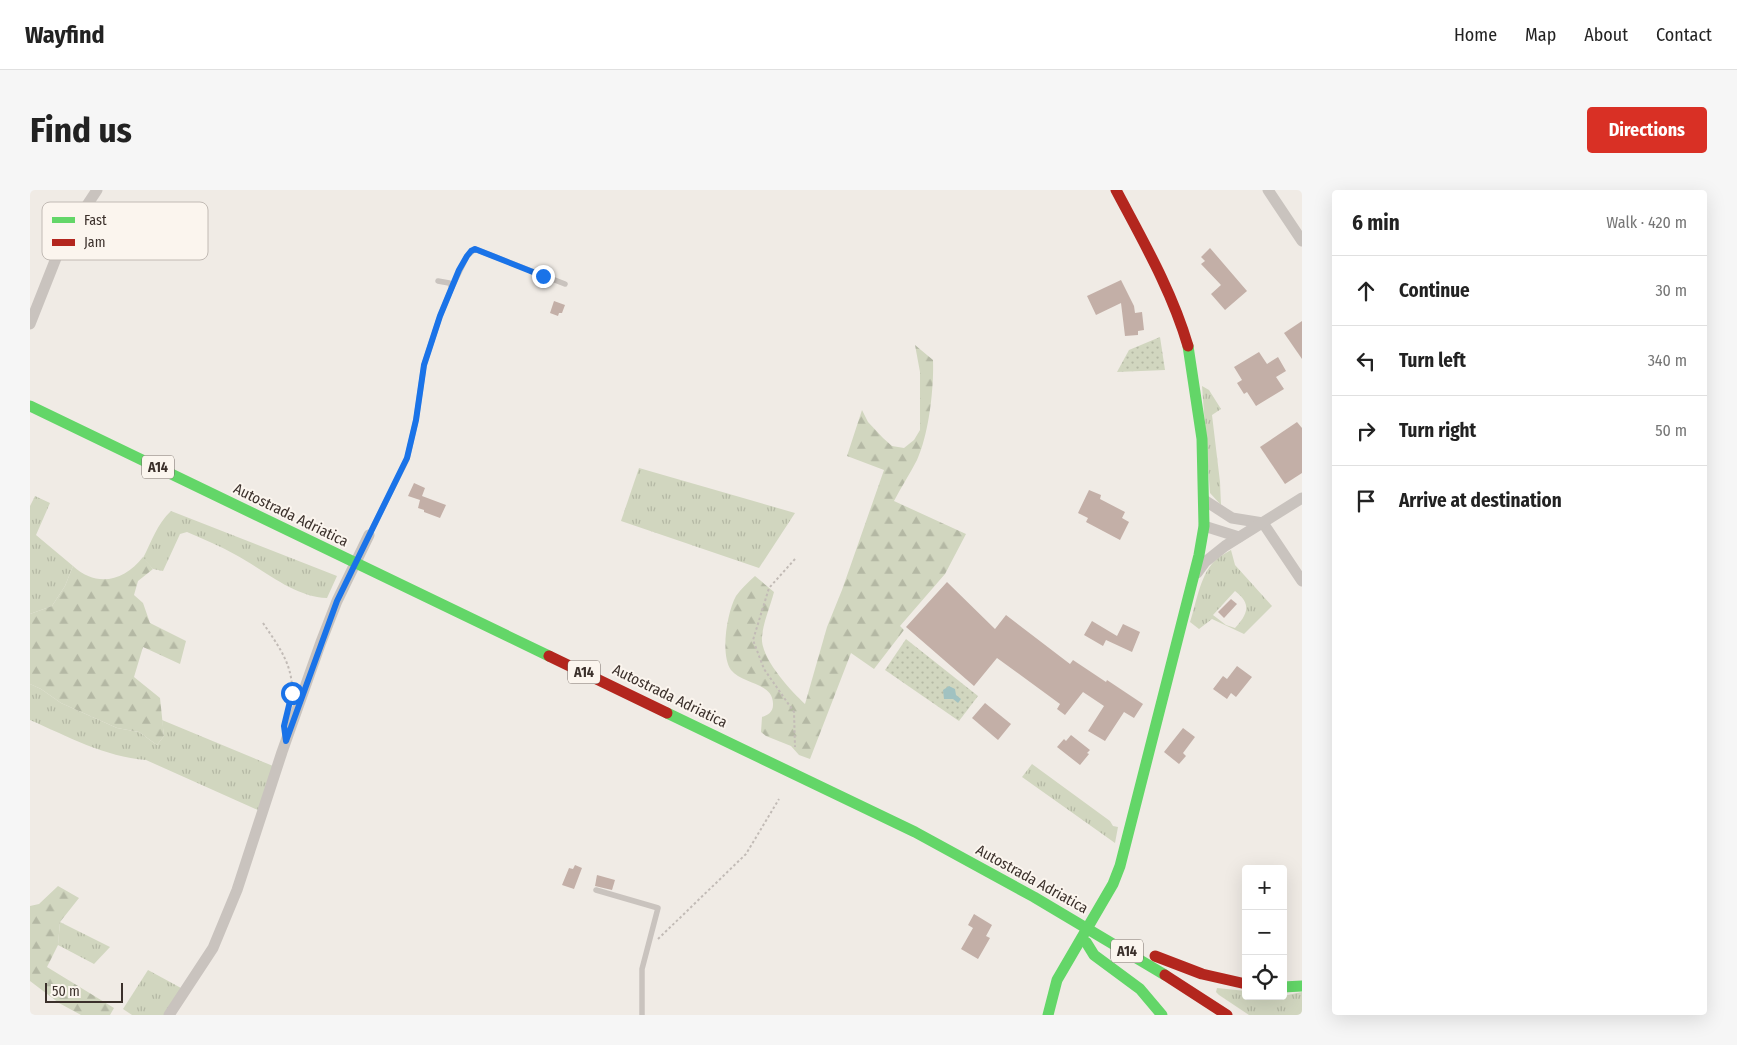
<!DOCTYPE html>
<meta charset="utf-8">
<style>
:root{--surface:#fff;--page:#f6f6f6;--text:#222;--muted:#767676;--line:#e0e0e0;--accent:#d93025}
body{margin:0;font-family:"Fira Sans Condensed",sans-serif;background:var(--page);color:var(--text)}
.controls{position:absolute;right:15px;bottom:15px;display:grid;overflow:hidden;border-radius:5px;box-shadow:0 5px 20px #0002}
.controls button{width:45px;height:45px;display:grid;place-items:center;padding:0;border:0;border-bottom:1px solid var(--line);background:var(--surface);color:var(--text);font:25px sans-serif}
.scale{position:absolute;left:15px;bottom:12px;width:78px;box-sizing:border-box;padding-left:5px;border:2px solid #3b302b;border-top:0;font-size:14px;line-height:18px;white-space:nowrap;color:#3b302b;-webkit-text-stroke:4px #fbf5ee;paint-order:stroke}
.stop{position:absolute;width:15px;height:15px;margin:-11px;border:4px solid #1a73e8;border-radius:50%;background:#fff}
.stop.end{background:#1a73e8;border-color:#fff;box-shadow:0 1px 5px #0008}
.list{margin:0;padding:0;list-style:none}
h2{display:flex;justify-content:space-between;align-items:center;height:65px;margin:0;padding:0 20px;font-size:21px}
h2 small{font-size:16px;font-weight:400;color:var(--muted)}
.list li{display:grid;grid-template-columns:32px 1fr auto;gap:15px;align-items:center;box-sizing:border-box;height:70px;padding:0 20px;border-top:1px solid var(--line)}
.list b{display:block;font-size:19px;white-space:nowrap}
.list em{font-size:16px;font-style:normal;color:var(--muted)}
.icon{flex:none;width:28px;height:28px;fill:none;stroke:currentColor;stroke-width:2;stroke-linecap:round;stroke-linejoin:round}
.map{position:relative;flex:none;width:1272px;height:825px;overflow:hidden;border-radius:5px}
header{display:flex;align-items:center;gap:30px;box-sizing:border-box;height:70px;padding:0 25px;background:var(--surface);border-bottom:1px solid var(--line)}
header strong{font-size:24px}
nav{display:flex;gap:28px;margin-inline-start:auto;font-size:18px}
.intro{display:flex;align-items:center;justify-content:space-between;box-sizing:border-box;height:120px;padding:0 30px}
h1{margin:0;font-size:35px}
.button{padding:12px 22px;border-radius:5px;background:var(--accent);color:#fff;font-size:18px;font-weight:700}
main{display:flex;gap:30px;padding:0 30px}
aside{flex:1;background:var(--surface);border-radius:5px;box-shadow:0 5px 20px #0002}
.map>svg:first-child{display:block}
</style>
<header>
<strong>Wayfind</strong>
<nav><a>Home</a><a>Map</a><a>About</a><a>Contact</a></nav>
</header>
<div class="intro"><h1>Find us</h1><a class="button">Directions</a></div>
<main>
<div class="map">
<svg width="1272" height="825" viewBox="0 0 1272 825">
<defs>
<pattern id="grass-tufts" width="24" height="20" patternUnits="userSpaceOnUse" patternTransform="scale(1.25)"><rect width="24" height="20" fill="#d1d6bf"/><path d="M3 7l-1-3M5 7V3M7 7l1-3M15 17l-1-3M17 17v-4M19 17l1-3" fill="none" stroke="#b4b8a4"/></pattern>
<pattern id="forest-firs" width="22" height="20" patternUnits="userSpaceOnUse" patternTransform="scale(1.25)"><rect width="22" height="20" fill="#d1d6bf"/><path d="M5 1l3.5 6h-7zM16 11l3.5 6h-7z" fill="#b4b8a4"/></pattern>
<pattern id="garden-dots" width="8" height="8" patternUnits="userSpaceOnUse" patternTransform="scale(1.25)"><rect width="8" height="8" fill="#d1d6bf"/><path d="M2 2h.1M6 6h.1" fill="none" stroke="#b4b8a4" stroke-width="1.8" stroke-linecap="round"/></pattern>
</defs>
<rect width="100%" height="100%" fill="#f0ebe5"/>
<g fill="url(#grass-tufts)" fill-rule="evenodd">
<polygon points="1172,196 1179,200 1191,219 1182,225 1190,292 1191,315 1180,303"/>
<polygon points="609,278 765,323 729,378 591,331"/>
<polygon points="5,306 20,313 6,345 43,376 35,396 22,416 0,424 0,316"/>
<path d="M141,321L307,386L297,408C264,407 234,380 206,365C190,356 173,349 157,342L150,344L133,381L123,379L113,368C122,351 127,334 141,321Z"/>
<path d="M1201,360L1205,375L1242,416L1214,444L1182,429L1169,439L1160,432C1167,412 1170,382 1188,368C1192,365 1197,362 1201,360ZM1205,401C1222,414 1218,424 1205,438L1196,435L1183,425Z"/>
<path d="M0,494L11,499L31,513L87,538L109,542L127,555L134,546L132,530L243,576L230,621L116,570C75,567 37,546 0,530Z"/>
<polygon points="1002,574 1080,631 1083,636 1088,637 1085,653 992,587"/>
<polygon points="30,732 80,757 64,774 28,755"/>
<polygon points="118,780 151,798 134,825 102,825 93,819"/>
<polygon points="1187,798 1216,801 1216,806 1253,806 1272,802 1272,825 1219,825 1189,805 1186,802"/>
</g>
<g fill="url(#forest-firs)">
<path d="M885,155L903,170C904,198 899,244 887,270C880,284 871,297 864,311L936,344L915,384L870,436L874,440L844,479L821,463L780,569L769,565L761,556L736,546L731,542L732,527C738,525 743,522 743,515C744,492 713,495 701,480C690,465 697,422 706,406C711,399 718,392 725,386L744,402C740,417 733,433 732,447C730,468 761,501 775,514L797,437L812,400L854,280L817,266L832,220L838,232L853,248L862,256L874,258L884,250L890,240V182Z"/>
<path d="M113,367L123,379L108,391L104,405L113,413L120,433L156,451L150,474L113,457L104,487L130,508L134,546L127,555L109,542L87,538L31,513L11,499L0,494V424L22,416L35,396L43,376C67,398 94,391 113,367Z"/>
<polygon points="28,696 49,708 30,732 28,755 17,777 84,818 80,825 51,825 29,813 0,791 0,716 9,714"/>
</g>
<g fill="url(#garden-dots)">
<polygon points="1130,147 1135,180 1087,182 1099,160"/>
<polygon points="876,449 948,506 929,531 855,480"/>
</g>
<polygon fill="#a1c2c1" points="919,496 925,499 926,505 931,509 928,513 923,509 914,509 913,500"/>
<g fill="#c3afa7">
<polygon points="1180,58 1217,101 1195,120 1181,104 1191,95 1171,74 1175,71 1171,67"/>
<polygon points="1091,90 1104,116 1105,123 1112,122 1114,140 1108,141 1108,145 1095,146 1091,113 1066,125 1057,106"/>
<polygon points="524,111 535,115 532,123 529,123 528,126 520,123"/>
<polygon points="1272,131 1272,169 1254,143"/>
<polygon points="1229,162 1237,174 1248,167 1256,181 1246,187 1254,199 1226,216 1217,202 1214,204 1207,193 1212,190 1204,177"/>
<polygon points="1267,232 1272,238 1272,283 1255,294 1230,257"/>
<polygon points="384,293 395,298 392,306 416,315 410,328 394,322 394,320 388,318 390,310 378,306"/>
<polygon points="1059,300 1071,305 1070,309 1095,322 1092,328 1099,332 1090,350 1056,332 1058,328 1048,323"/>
<polygon points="917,392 965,439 976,425 1040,474 1043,470 1076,492 1077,490 1113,514 1104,528 1094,522 1075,551 1058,541 1074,516 1053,502 1035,525 1027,519 1030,514 967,468 944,496 876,437"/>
<polygon points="1201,409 1207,414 1194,428 1188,422"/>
<polygon points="1062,431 1087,446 1093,434 1110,442 1102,462 1076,450 1073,456 1054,445"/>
<polygon points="1207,476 1222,487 1206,507 1201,503 1197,509 1183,499 1193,486 1197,489"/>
<polygon points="955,513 981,534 968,550 942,528"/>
<polygon points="1153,538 1165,547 1153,563 1156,566 1149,574 1134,562"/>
<polygon points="1041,545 1060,560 1057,563 1059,564 1050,575 1027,557 1034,549 1036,551"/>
<polygon points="545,675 552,678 544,699 532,695 539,678 543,679"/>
<polygon points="567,685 585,690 582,700 565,696"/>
<polygon points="944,724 962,735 956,746 960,748 948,769 931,759 943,738 938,735"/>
</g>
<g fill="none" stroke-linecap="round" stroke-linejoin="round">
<g stroke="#c2bbb6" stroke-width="2" stroke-dasharray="2.5 2.5" stroke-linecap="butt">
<polyline points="765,369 739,398 723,450 734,479 764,522 765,557"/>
<path d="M233,433C247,454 262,473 262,499"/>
<polyline points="628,749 716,664 749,609"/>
</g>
<g stroke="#c9c3be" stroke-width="5.5">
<polyline points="422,97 437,66 445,59 535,94"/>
<polyline points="339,345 377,269 386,230 394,175 410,126 422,97 419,93 408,91"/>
<polyline points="566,700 628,718 612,779 612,825"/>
</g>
<g stroke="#c9c3be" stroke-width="11">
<polyline points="1238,0 1272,51"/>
<polyline points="0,134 32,53 67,0"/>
<polyline points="1174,310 1202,328 1233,333 1272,391"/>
<polyline points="1174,336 1209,347"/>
<polyline points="1167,383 1175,372 1195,356 1272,308"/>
<polyline points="139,825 183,758 207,700 252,562 291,452 307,411 339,345"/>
</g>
<g stroke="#63d668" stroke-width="11">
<polyline points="0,216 519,466"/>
<polyline points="637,523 885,642 1004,707 1135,785"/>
<polyline points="1056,752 1064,765 1110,799 1132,825"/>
<polyline points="1253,797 1272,796"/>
<polyline points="1018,825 1027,790 1083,694 1090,676 1169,365 1174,336 1172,249 1158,156"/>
</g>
<g stroke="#b3261e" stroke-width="11">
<path d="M1086,0C1113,51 1142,101 1158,156"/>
<polyline points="519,466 637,523"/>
<polyline points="1125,766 1172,784 1216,794"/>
<polyline points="1135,785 1197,825"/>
</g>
</g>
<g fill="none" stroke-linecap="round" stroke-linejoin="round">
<polyline stroke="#1a73e8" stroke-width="6" points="262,503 254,536 256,551 307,411 377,268 386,230 394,175 410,126 429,80 437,66 441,61 445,59 513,86"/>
</g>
<g text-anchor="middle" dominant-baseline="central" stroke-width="4" stroke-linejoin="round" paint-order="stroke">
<g fill="#fbf5ee" stroke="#756b66" stroke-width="1">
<rect x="112" y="265.5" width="32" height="23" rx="4"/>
<rect x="538" y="470.5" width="32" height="23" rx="4"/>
<rect x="1081" y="749.5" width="32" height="23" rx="4"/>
</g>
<g font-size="14" font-weight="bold" fill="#3b302b">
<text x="128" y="277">A14</text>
<text x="554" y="482">A14</text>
<text x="1097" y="761">A14</text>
</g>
<g font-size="15" fill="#3b302b" stroke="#fbf5ee">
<text transform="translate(261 325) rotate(26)">Autostrada Adriatica</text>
<text transform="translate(640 506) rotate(26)">Autostrada Adriatica</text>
<text transform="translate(1002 689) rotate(29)">Autostrada Adriatica</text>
</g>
</g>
<rect x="12" y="12" width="166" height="58" rx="8" fill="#fbf5ee" stroke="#c1bab4" stroke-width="1"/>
<rect x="22" y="27" width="23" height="6" fill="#63d668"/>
<rect x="22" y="49" width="23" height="7" fill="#b3261e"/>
<g font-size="14" fill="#3b302b">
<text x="54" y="35">Fast</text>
<text x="54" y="57">Jam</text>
</g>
</svg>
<div class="controls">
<button>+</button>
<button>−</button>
<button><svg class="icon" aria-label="locate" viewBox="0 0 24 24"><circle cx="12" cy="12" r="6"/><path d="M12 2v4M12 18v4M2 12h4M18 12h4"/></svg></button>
</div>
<div class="scale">50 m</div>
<div class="stop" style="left:262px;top:503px"></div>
<div class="stop end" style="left:513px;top:86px"></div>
</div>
<aside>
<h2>6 min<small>Walk · 420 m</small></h2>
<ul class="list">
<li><svg class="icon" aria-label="ahead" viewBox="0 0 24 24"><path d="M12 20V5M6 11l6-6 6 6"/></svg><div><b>Continue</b></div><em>30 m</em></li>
<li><svg class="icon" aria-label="left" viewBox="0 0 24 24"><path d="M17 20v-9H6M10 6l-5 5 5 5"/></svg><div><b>Turn left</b></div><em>340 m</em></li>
<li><svg class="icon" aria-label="right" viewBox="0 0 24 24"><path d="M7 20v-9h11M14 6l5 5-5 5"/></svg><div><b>Turn right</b></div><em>50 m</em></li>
<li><svg class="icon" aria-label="arrive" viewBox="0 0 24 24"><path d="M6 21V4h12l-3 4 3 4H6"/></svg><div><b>Arrive at destination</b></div></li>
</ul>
</aside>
</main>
